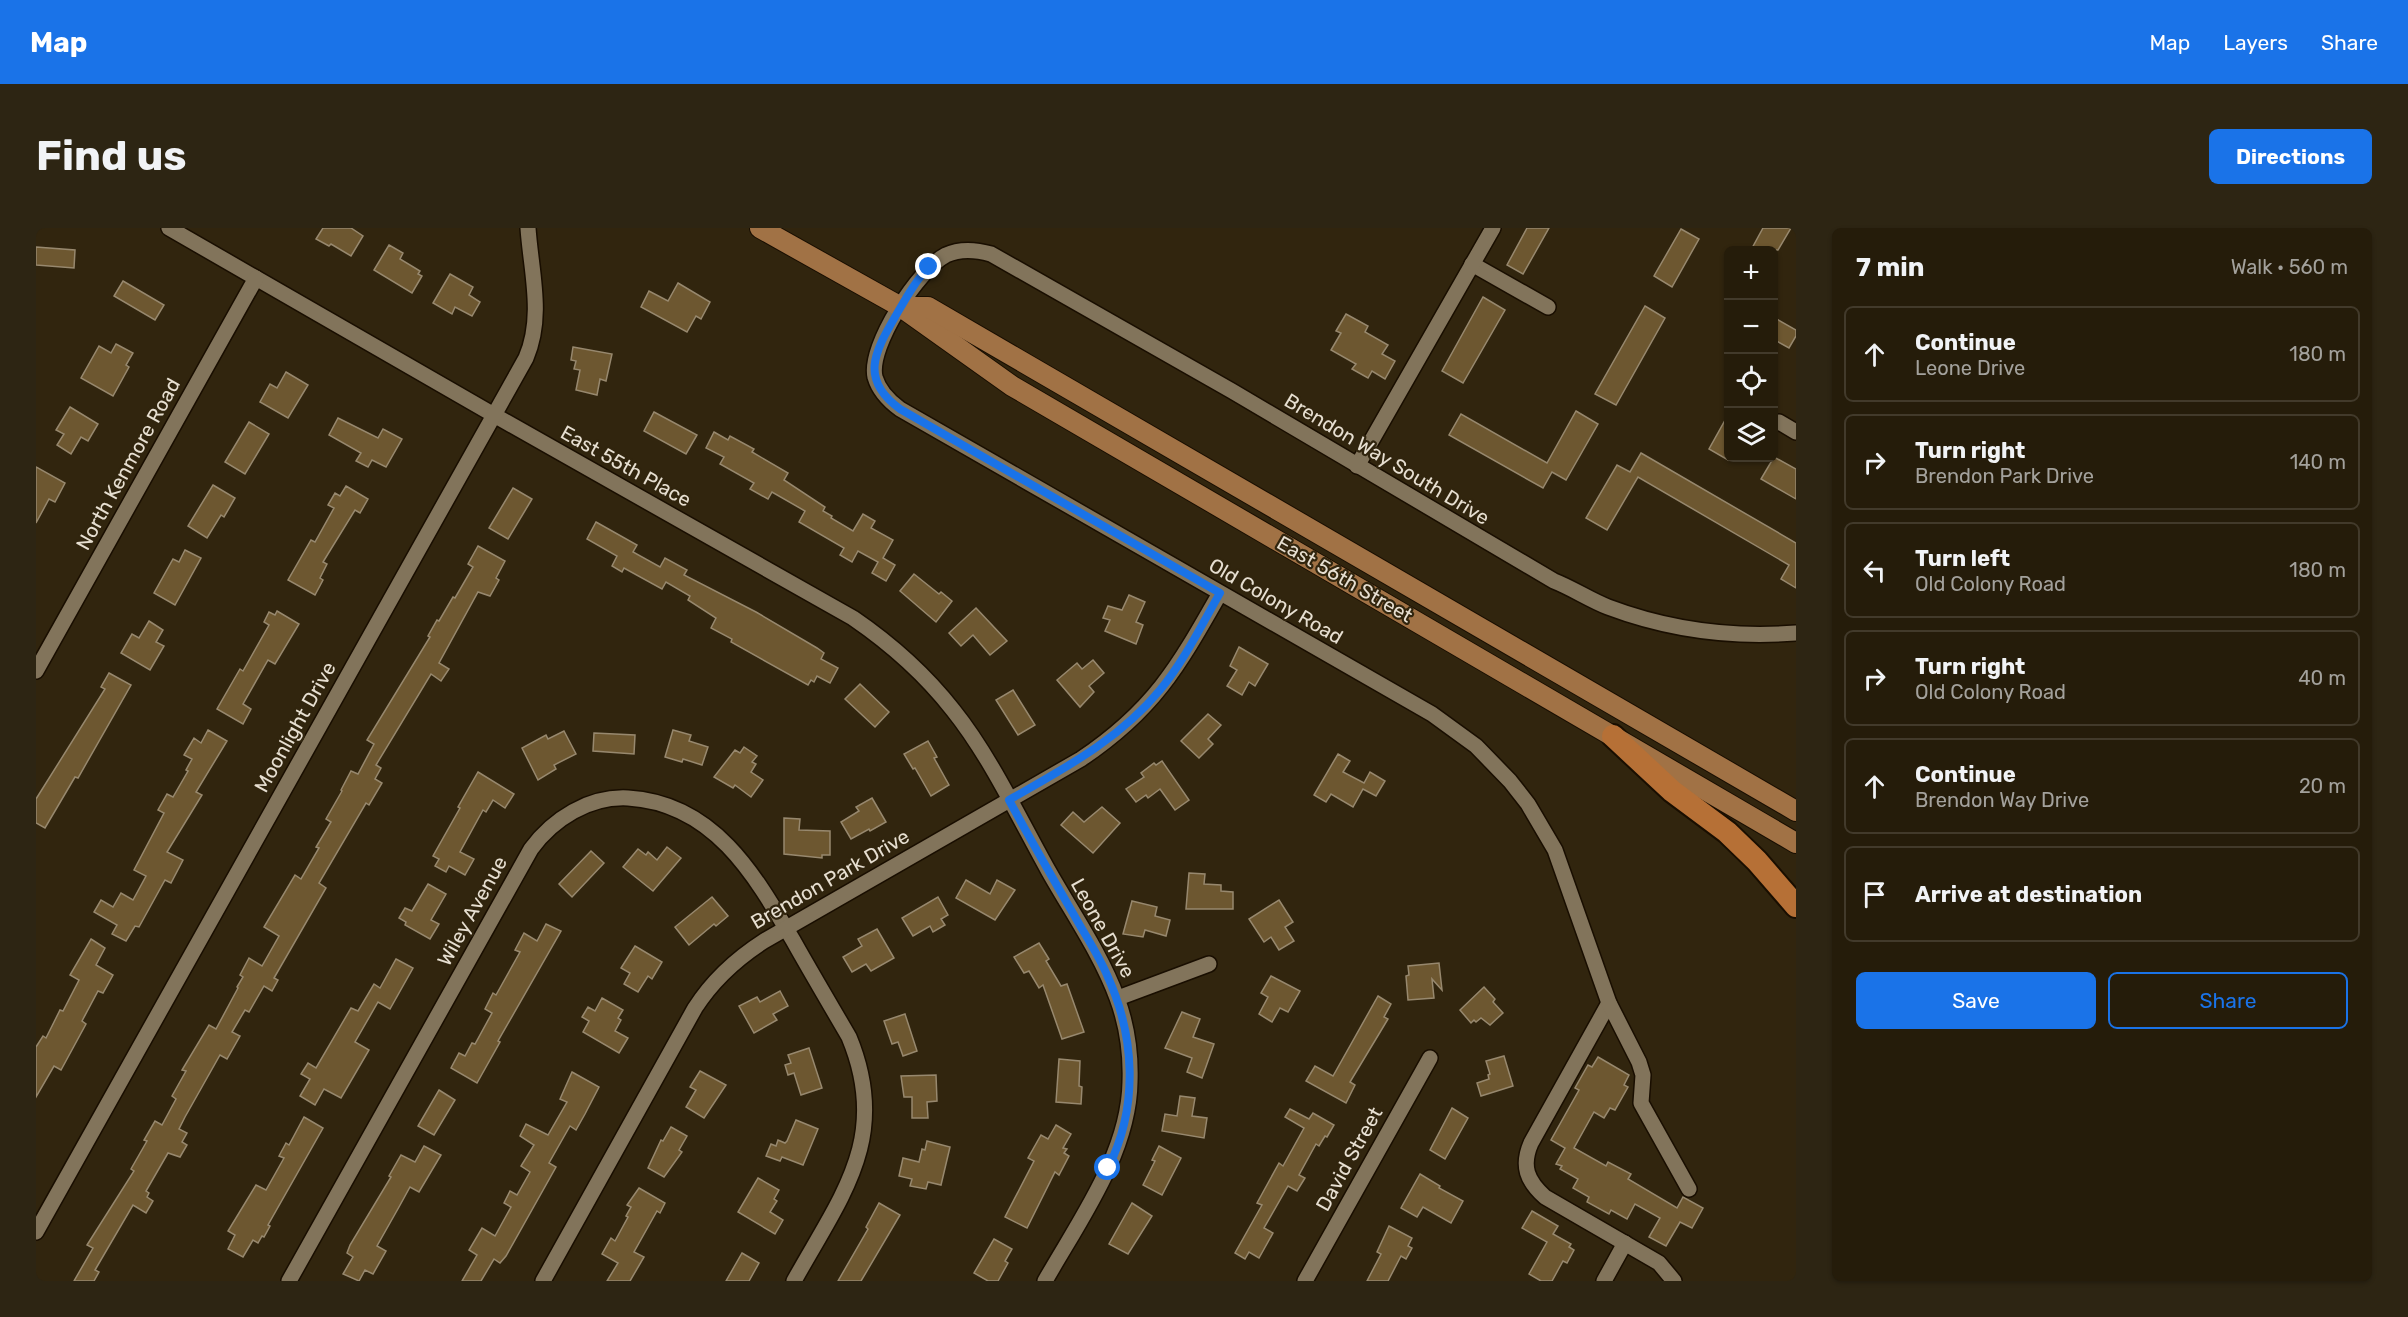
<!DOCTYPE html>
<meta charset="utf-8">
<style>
:root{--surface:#251c0a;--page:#2d2513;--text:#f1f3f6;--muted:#a3a19c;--line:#423a2b;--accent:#1a73e8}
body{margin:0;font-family:Rubik,sans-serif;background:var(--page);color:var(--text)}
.controls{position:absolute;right:18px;top:18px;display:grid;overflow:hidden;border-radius:9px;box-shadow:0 2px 4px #0004}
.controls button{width:54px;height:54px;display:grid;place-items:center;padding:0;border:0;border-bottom:2px solid var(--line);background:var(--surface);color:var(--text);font:30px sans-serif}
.stop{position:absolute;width:18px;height:18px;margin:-14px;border:4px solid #1a73e8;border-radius:50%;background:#fff}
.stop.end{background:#1a73e8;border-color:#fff;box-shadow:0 2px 6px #0008}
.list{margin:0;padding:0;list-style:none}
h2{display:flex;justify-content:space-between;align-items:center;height:78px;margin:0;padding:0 24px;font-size:26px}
h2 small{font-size:20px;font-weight:400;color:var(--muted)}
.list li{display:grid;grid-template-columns:39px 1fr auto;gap:18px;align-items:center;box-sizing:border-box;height:96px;margin:0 12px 12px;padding:0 12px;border:2px solid var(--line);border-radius:9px}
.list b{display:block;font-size:22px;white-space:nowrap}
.list p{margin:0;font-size:20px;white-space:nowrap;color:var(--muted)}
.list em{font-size:20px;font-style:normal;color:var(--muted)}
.actions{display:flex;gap:12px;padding:18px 24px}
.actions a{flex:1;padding:14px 0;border:2px solid var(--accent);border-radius:9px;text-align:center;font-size:21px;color:var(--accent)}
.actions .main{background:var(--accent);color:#fff}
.icon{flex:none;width:33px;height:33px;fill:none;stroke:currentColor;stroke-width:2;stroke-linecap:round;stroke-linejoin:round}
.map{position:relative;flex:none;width:1760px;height:1053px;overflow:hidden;border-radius:9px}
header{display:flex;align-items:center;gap:36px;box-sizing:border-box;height:84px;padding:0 30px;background:var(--accent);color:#fff}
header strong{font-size:28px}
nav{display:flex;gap:33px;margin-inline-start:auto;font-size:21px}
.intro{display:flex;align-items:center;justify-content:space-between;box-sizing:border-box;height:144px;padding:0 36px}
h1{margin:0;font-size:42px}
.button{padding:15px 27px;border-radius:9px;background:var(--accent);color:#fff;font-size:21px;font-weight:700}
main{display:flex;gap:36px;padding:0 36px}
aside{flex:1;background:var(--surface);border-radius:9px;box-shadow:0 2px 4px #0004}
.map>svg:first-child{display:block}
</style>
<header>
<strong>Map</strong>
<nav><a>Map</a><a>Layers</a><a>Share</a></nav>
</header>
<div class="intro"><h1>Find us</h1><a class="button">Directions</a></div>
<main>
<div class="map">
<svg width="1760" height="1053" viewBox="0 0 1760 1053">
<rect width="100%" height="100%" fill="#31250e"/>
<g fill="#6d5730" stroke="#97886e" stroke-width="1.5">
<polygon points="287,0 315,0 327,8 315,28 295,16 293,18 280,11"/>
<polygon points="1491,0 1513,0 1487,46 1471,37"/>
<polygon points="1727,0 1755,0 1742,22 1715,22"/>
<polygon points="1645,1 1663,11 1636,59 1618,48"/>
<polygon points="353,17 367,25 364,31 384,43 382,46 386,48 376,65 338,42"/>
<polygon points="0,19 39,22 38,40 0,37"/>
<polygon points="414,46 437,59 433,67 444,74 436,88 419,79 416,86 397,75"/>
<polygon points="87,53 128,77 119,92 78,68"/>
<polygon points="642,55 674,74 665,91 660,88 651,104 605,79 613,63 632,73"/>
<polygon points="1447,69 1469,82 1427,155 1406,143"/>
<polygon points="1609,78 1629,90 1580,177 1559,166"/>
<polygon points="1310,86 1332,98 1329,104 1352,117 1346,126 1359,133 1349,151 1336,143 1332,150 1316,141 1320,136 1295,122 1305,105 1300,103"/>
<polygon points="1737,89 1760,102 1760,108 1753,120 1737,111"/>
<polygon points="80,116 97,125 90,137 93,139 77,168 45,150 63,118 75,125"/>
<polygon points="537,119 576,126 570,153 564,151 561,167 540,162 544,142 538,141 540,133 535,132"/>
<polygon points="250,144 272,157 252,190 224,174 234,156 241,160"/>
<polygon points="34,179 62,196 52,213 45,209 35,226 21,217 28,206 20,202"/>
<polygon points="1540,183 1562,196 1530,252 1516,244 1507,260 1413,207 1425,186 1511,235"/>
<polygon points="618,184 661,207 650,226 608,203"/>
<polygon points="1692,187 1692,232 1673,221"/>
<polygon points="302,190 342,210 347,201 366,211 350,239 336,232 332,239 320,233 325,225 293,207"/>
<polygon points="213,194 233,206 209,246 189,234"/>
<polygon points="678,204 692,212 694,208 718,221 716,224 752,245 748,252 789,279 787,283 796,288 795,290 817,303 827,286 839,293 835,300 857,312 847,330 859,337 850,353 836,345 842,334 822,323 816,334 804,327 808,320 763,294 769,283 736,264 732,271 714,261 718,255 684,236 688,229 670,220"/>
<polygon points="1605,225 1760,315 1760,360 1745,351 1753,337 1602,249 1571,302 1550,290 1581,237 1594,244"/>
<polygon points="1738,229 1760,241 1760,271 1725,251"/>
<polygon points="0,239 29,255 19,274 13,271 0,295"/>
<polygon points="177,257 199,270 188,289 185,287 171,310 152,298"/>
<polygon points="310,258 332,271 324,285 319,282 287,334 291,336 284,350 287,352 279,367 252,352 275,312 279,314 298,280 292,277 299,265 304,268"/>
<polygon points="477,260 496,271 472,311 453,300"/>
<polygon points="560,294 601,317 597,324 624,339 629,330 651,342 648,347 720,384 781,420 788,425 785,431 802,440 794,455 781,448 778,454 775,452 772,457 695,414 696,411 675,400 680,390 652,372 654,368 630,354 626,361 588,340 586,344 576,338 581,328 551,311"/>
<polygon points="442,318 469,333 460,350 463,352 454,368 442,364 403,435 413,441 405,453 395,446 340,537 345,540 339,551 346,555 333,577 330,575 283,655 290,660 238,750 242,752 236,763 228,758 213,784 209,782 196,804 204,808 191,831 184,827 149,889 143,901 151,905 146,914 151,917 144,929 132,925 110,963 113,965 111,969 117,973 110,985 97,977 59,1042 63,1044 58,1053 38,1053 57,1020 51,1017 98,943 95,941 111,913 108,912 119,893 126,897 140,871 136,868 150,843 146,842 173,797 180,801 202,760 201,759 207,749 204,747 213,730 226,738 243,708 228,699 259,647 265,651 283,620 280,619 295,594 290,591 306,563 305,562 315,543 322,546 338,516 331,512 394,409 392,408 401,392 403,393 417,369 419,370 437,339 432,336"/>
<polygon points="149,322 165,330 139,377 118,365 137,331 143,334"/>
<polygon points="878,346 903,366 905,364 916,373 900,394 864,363"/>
<polygon points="1093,367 1109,374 1100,394 1107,397 1100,416 1069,403 1074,392 1067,390 1072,378 1086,382"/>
<polygon points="940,380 971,413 954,427 937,407 925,418 913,405"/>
<polygon points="241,383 263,396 239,436 232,432 207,476 215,481 207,496 181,481 204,441 207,443 233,397 228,394 233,384 239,387"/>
<polygon points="113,393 127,402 120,414 128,418 114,442 85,425 96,406 103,410"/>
<polygon points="1203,419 1232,436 1219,458 1213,454 1206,467 1191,458 1201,442 1194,438"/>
<polygon points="1057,432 1068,445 1053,458 1058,464 1044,479 1021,452 1041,435 1046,441"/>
<polygon points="73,445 95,457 42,550 39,549 9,600 0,595 0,571 69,461 65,459"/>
<polygon points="824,456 853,484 839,499 809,471"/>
<polygon points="977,462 999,497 982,507 960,472"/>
<polygon points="1172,486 1185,497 1172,511 1177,516 1163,530 1145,513"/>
<polygon points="172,502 191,513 160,564 166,567 131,624 147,632 135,655 129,652 103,699 99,698 90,713 76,706 81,697 58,684 65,672 77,679 85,665 97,672 110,648 98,642 128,585 122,582 131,566 137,569 152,543 150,542 156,531 148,527 158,510 165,515"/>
<polygon points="637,502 655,507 653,513 672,519 666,537 647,531 646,534 629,529"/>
<polygon points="528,503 540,526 518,537 520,541 502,552 486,520 510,507 512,511"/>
<polygon points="558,505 599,507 598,526 557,523"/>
<polygon points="892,513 901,529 898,530 913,557 895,568 879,540 877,541 868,526"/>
<polygon points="708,519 721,528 716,534 720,536 715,544 727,552 715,569 699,557 697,560 678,549 699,522 704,525"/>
<polygon points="1302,526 1314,533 1307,544 1328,555 1334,544 1349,553 1340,568 1327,561 1317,579 1295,566 1290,574 1278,567"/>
<polygon points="1126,533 1153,572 1139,582 1124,561 1112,570 1110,567 1100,574 1090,561 1108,549 1105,545 1118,535 1120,537"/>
<polygon points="442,544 478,566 469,580 457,572 450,584 447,582 424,624 438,631 429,647 413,638 410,644 399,638 403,631 397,628 424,580 422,579"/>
<polygon points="836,570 850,594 834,603 833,601 815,611 805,594 823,583 820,579"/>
<polygon points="1066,579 1084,595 1057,625 1025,597 1037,584 1048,594"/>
<polygon points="748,590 764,591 763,602 794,603 794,627 786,627 786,630 748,626"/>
<polygon points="631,619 645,630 617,663 587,639 602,621 610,627 612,624 621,632"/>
<polygon points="555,623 568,635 536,669 523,656"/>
<polygon points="1153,645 1169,646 1168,656 1185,657 1185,663 1197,664 1197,681 1150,681"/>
<polygon points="930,652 954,666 961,652 979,662 959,692 920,670"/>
<polygon points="392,656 410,666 395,692 403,696 394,711 369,697 370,694 363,690 369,680 376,683"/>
<polygon points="676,669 692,688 680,698 678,696 653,717 639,699"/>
<polygon points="902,669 912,687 905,691 909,697 897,704 894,698 877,708 866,690"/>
<polygon points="1243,672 1257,694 1249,699 1258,713 1243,722 1235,709 1228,714 1213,691"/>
<polygon points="1096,673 1121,679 1119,688 1134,692 1130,708 1109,702 1107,709 1087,706"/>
<polygon points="510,696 525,703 462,813 464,814 441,855 415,840 423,825 429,828 436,815 439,816 456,785 449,781 457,765 460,767 484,724 479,722 488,705 501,713"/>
<polygon points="841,701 858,730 835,743 830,736 816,744 807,729 826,718 822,711"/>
<polygon points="55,711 69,720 60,737 77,747 67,765 62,763 46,793 50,796 25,842 18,838 0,869 0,819 7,808 10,810 24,782 27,783 43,752 34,747"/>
<polygon points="1003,715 1013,731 1010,733 1025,758 1031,756 1048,804 1026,811 1007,757 1003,760 993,743 988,745 978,729"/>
<polygon points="599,718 626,734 616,751 612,748 602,764 588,756 594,745 585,740"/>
<polygon points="360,731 377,740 354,781 342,774 319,814 333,822 305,870 288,861 279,877 264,868 274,851 265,846 272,835 280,840 315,780 322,783 338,756 344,760"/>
<polygon points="1403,735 1406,762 1396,751 1398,770 1372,772 1370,748 1373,747 1372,738"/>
<polygon points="1235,748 1264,763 1252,784 1244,780 1236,794 1223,786 1232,769 1225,765"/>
<polygon points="1448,759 1459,771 1457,774 1467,785 1454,797 1445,790 1440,794 1438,792 1435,795 1424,782"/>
<polygon points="744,763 752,778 737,786 741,792 718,805 703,778 721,769 724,774"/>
<polygon points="1342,768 1355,776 1348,789 1352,791 1314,854 1319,857 1310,875 1270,853 1279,838 1297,848"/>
<polygon points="566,770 587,782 582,790 585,792 579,803 592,810 583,825 547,804 553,793 546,789 552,779 559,783"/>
<polygon points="1146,784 1164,791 1157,809 1178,816 1166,850 1151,844 1156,830 1129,820"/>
<polygon points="869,786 881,823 867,828 862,814 856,816 848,793"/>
<polygon points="773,820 786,860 765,867 758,845 752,847 749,837 755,835 752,827"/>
<polygon points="1468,828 1477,858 1445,868 1441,855 1453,851 1452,847 1454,846 1450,833"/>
<polygon points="1562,829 1593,847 1588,857 1592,859 1579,882 1574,880 1568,890 1558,884 1538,920 1570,938 1572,934 1595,946 1592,951 1641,980 1647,969 1667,980 1656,1000 1644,994 1630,1018 1613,1009 1624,990 1599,976 1591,991 1575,982 1573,986 1551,974 1553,969 1537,960 1542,951 1524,941 1526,938 1520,936 1529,920 1515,912 1543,862 1539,860 1552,837 1556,839"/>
<polygon points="1023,831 1044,833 1043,858 1046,859 1045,876 1020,874"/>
<polygon points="664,843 690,857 668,890 650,879 660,862 654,859"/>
<polygon points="536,844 563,859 549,886 540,902 534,898 513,935 520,939 470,1028 464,1035 458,1031 445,1053 426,1053 441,1027 433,1022 446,1000 459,1008 475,979 468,975 474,963 481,967 494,944 485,938 498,917 484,908 490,896 512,907 531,874 524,871"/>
<polygon points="900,847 901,873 891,874 892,890 876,890 876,869 868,869 865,848"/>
<polygon points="403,862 419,872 398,907 382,898"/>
<polygon points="1144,868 1159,870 1156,888 1171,890 1168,910 1126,903 1129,886 1141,888"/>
<polygon points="1416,880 1432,890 1409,931 1394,922"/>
<polygon points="1254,881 1273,891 1277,885 1298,897 1291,909 1289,908 1283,918 1280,916 1263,947 1269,950 1261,963 1252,958 1228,1000 1237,1005 1223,1030 1213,1024 1209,1031 1199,1025 1226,977 1221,975 1243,935 1247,938 1268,900 1249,889"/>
<polygon points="268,889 287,900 232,997 234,998 228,1009 226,1008 222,1015 217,1012 207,1029 192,1021 199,1007 192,1003 220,957 230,962 248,930 243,928 250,915 253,917"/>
<polygon points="760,892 782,901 767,937 746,929 744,933 730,928 735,916 740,918 742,912 749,915 751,913"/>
<polygon points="1020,897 1035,906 1027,920 1031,921 1028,925 1033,928 1023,947 1019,944 991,1000 969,989 998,933 992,930 1005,907 1012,911"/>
<polygon points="635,899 651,908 643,922 646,924 628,949 612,940 625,912 627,913"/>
<polygon points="891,913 914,919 905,957 892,954 890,961 874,958 876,951 863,948 867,930 883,934 886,921 889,922"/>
<polygon points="388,918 405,927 383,964 374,959 363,979 341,1018 350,1023 337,1046 329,1042 323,1053 307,1046 317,1029 311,1025 314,1017 355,949 353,948 365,927 379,934"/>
<polygon points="1123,918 1145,930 1126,967 1107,957 1119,933 1116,932"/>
<polygon points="1384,946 1404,958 1403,960 1427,973 1415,995 1387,979 1381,989 1365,980"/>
<polygon points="722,950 743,962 738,971 741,973 734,984 747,992 739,1006 702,984"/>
<polygon points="603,960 629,975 624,985 621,983 598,1024 608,1029 594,1053 571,1053 582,1035 566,1026 575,1010 579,1013 592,989 590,988 595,979 591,977"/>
<polygon points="843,975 864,987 825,1053 802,1053 832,1001 830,999"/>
<polygon points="1096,975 1116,988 1092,1026 1073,1016"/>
<polygon points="1496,983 1522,998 1517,1006 1535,1016 1533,1019 1538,1022 1531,1035 1527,1033 1516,1053 1505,1053 1493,1046 1511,1014 1486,1000"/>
<polygon points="1353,998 1376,1010 1372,1018 1376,1020 1370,1031 1365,1028 1352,1053 1331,1053 1345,1026 1341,1024"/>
<polygon points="958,1011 976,1021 969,1033 972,1035 962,1053 952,1053 938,1045"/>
<polygon points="706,1025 723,1035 713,1053 690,1053"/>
</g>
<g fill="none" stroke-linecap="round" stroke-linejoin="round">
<defs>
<g id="minor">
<path d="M133,0L458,187L817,390C855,416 888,445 917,482C954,528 983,590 1012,642C1035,683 1065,726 1081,770C1091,797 1095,826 1094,854C1093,925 1043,993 1009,1053"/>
<polyline points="1436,36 1512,79"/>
<polyline points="1743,194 1760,204"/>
<polyline points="1321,238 1457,0"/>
<polyline points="0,443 220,50"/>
<polyline points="1082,770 1173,736"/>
<path d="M1573,775L1495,915C1485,938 1491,953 1509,969L1623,1035L1638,1053"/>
<path d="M1653,961L1605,875L1607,847L1603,834L1573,775L1519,622L1492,576L1474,553L1440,518L1396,486L864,181C853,173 843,163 839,149C832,118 883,41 910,27C925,20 941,22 955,26L1196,163L1518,353C1536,360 1554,372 1572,379C1633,402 1696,410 1760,405"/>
<path d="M0,1004L490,130C508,88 495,44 492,0"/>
<path d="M253,1053L495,621C517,591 553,568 592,570C678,575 719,647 758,714C776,746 795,778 813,809C855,910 805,968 758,1053"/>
<path d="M507,1053L659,780C677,752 700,731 728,713L1045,531C1118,482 1142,439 1184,365"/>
<polyline points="1269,1053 1394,830"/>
<polyline points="1568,1053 1589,1015"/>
</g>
<g id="major">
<polyline points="724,0 865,79 976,158 1760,615"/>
<polyline points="865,79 892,79 1760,583"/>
</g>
<polyline id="highway" points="1577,508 1636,563 1691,604 1721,633 1760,678"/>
</defs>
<use href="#minor" stroke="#190e00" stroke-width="18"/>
<use href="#major" stroke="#190e00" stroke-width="22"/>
<use href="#highway" stroke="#190e00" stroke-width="26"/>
<use href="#minor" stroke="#82745b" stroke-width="15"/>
<use href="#major" stroke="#a17245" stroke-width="20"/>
<use href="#highway" stroke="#b67036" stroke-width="22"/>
</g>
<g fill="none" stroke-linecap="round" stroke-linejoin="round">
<path stroke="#1a73e8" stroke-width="8" d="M893,39C879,53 869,72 859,89C838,125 824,152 864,181L1184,365C1165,398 1148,433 1124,462C1083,512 1027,541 973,572C994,611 1016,649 1038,687C1049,707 1062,726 1071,747C1099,808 1103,878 1072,940"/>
</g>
<g text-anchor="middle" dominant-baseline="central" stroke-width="4.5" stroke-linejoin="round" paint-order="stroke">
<g font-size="20" fill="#e7dfd1" stroke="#31250e">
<text transform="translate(1351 231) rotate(31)">Brendon Way South Drive</text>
<text transform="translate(92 236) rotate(-61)">North Kenmore Road</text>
<text transform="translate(590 238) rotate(29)">East 55th Place</text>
<text transform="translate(1309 351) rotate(30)">East 56th Street</text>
<text transform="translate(1240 373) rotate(30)">Old Colony Road</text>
<text transform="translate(259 499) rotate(-61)">Moonlight Drive</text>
<text transform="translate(794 651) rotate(-30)">Brendon Park Drive</text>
<text transform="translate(436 683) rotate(-61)">Wiley Avenue</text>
<text transform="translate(1067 700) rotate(61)">Leone Drive</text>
<text transform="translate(1313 931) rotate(-61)">David Street</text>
</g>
</g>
</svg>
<div class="controls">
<button>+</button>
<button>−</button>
<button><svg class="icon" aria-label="locate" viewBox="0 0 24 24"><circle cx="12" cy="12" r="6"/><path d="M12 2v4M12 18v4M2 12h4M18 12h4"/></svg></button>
<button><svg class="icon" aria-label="layers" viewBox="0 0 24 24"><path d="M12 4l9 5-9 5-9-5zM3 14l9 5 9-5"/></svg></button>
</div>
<div class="stop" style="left:1072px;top:940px"></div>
<div class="stop end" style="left:893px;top:39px"></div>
</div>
<aside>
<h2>7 min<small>Walk · 560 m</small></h2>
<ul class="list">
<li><svg class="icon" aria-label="ahead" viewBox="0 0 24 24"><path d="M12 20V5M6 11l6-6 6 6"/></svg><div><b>Continue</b><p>Leone Drive</p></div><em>180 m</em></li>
<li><svg class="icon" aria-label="right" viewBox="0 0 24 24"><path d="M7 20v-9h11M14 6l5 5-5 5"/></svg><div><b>Turn right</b><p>Brendon Park Drive</p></div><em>140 m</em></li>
<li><svg class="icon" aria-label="left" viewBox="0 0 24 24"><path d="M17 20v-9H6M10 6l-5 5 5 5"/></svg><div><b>Turn left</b><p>Old Colony Road</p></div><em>180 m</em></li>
<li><svg class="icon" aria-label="right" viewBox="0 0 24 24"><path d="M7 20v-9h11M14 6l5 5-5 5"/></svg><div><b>Turn right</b><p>Old Colony Road</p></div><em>40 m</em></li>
<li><svg class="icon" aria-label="ahead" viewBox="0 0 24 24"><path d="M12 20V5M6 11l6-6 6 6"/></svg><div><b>Continue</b><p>Brendon Way Drive</p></div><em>20 m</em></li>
<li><svg class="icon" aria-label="arrive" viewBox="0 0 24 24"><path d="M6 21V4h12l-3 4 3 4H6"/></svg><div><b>Arrive at destination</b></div></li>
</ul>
<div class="actions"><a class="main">Save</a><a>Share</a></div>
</aside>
</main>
